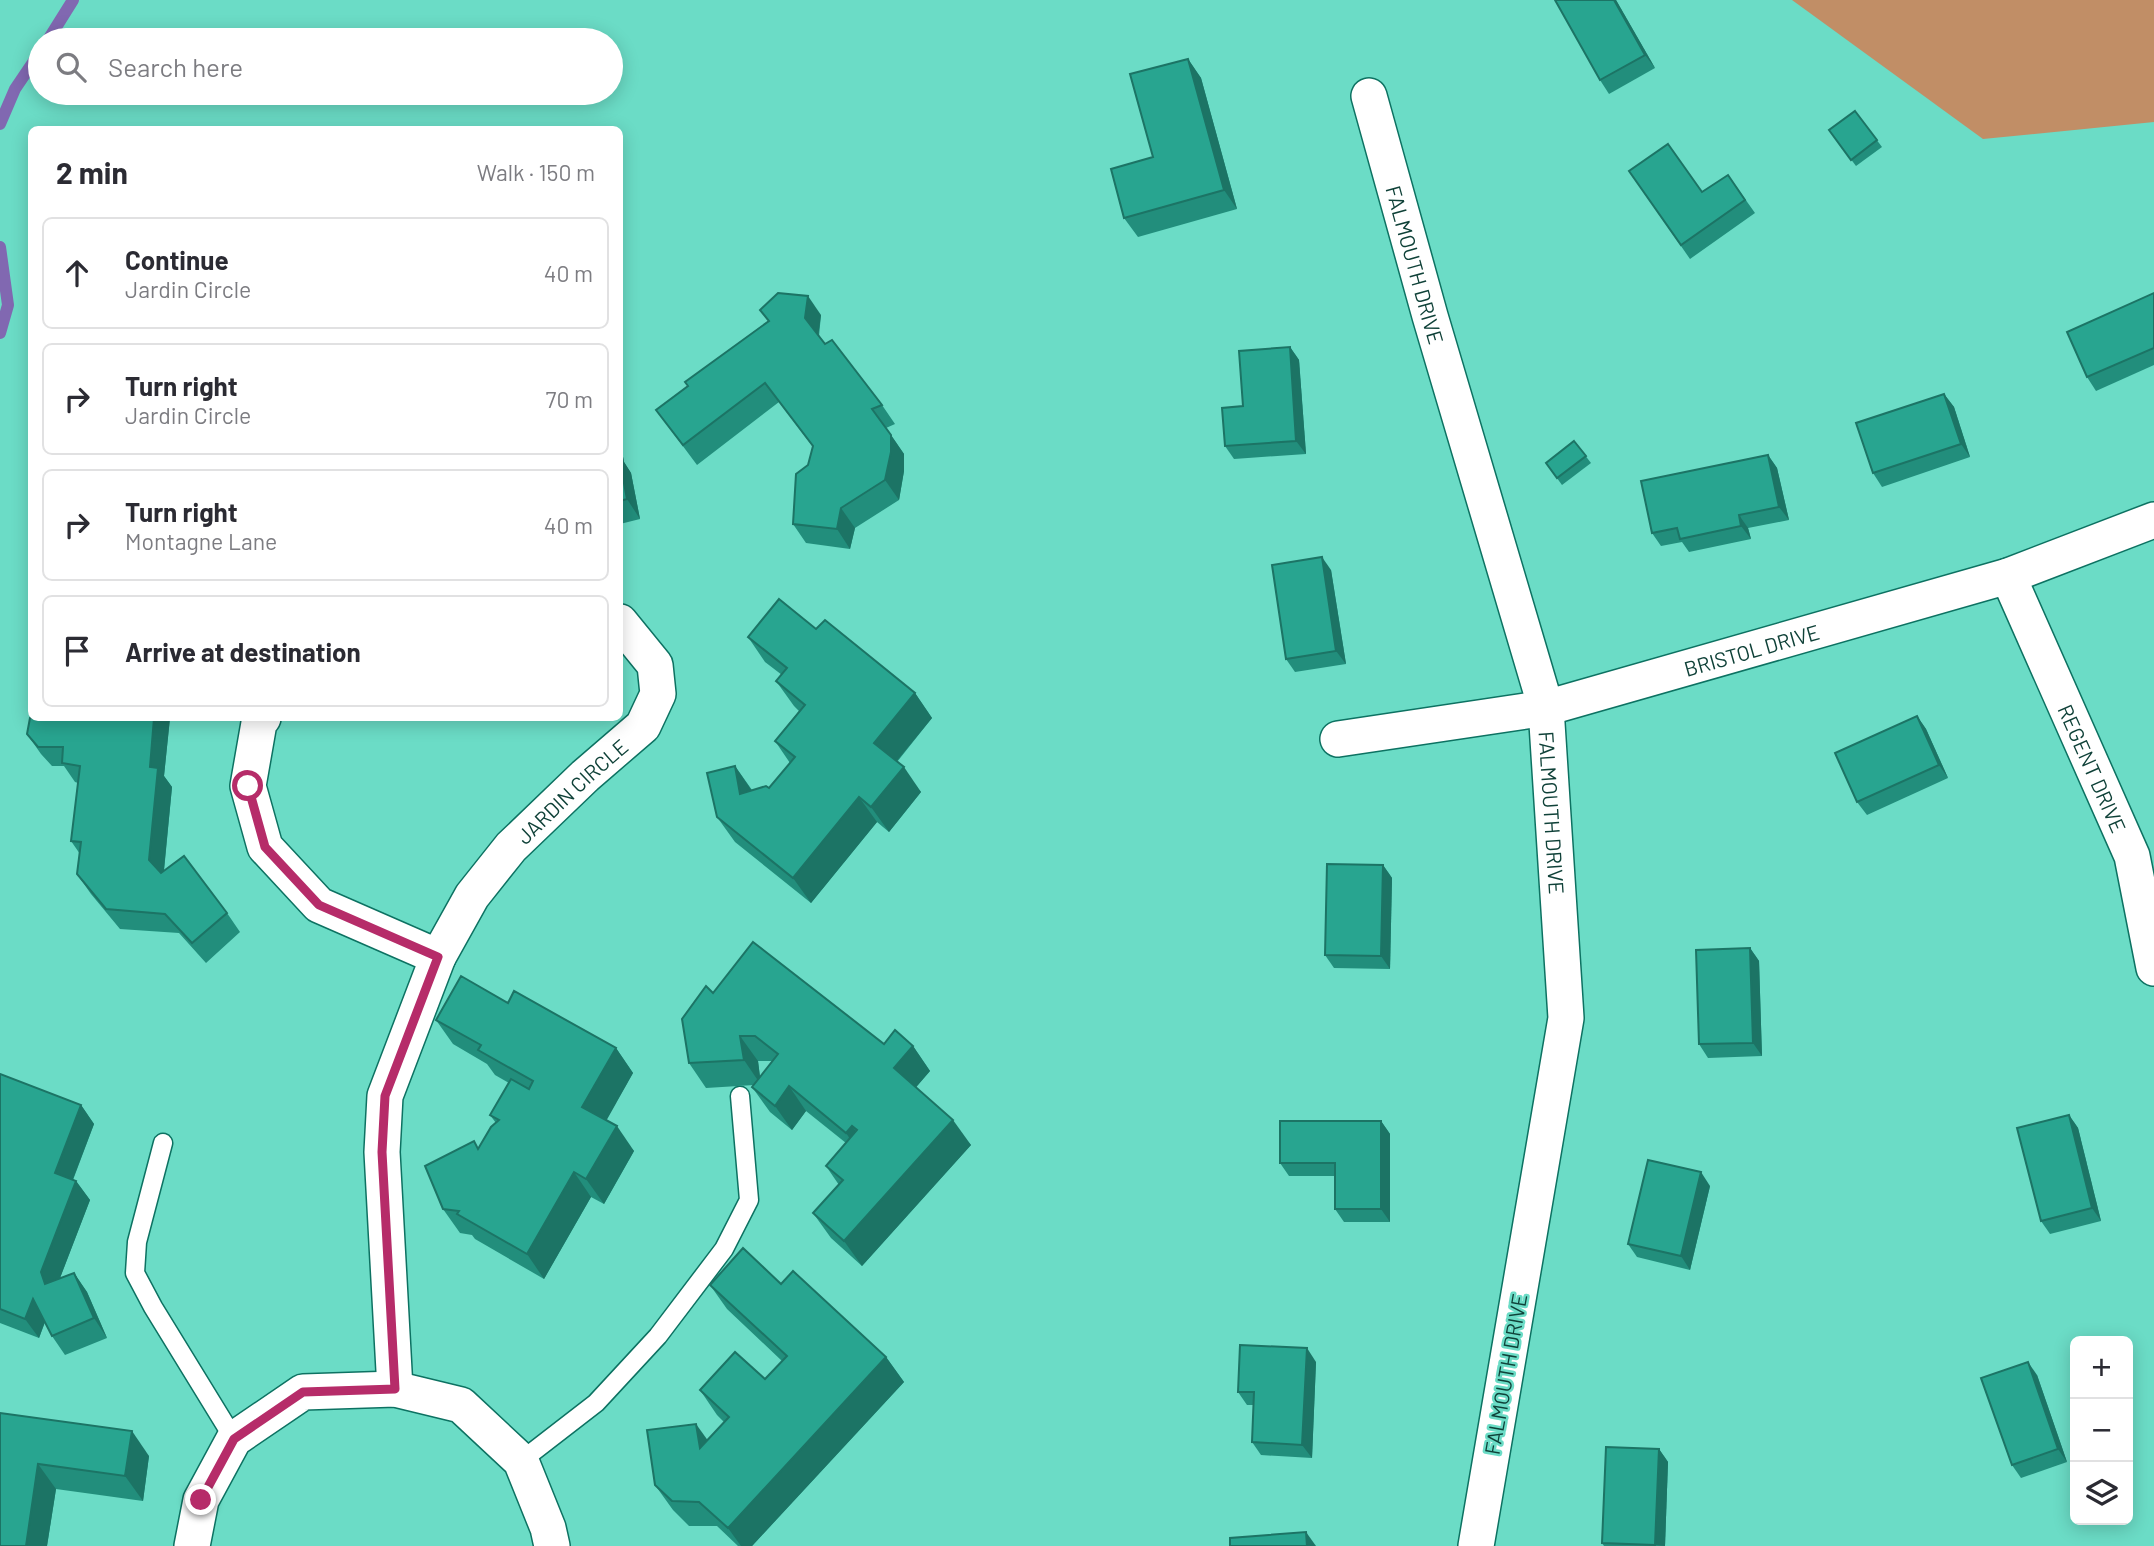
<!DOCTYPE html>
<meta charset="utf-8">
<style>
:root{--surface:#fff;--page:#f7f7f7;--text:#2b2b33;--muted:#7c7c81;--line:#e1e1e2}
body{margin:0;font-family:Barlow,sans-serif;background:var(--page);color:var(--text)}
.controls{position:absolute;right:21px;bottom:21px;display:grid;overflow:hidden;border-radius:10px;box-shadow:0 4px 18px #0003}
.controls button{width:63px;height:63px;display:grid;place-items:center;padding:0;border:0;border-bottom:2px solid var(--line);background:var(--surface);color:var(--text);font:35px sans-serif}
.stop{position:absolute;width:21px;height:21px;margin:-16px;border:5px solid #b62c69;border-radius:50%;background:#fff}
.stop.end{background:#b62c69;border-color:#fff;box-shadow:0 2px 7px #0008}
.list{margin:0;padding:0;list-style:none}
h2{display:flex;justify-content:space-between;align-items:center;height:91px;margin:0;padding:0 28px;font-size:30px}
h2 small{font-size:23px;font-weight:400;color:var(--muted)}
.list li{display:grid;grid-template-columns:46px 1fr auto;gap:21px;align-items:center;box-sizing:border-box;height:112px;margin:0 14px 14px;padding:0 14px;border:2px solid var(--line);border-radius:10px}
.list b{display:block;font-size:26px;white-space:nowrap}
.list p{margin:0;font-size:23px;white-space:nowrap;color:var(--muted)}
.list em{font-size:23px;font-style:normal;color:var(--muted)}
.icon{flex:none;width:38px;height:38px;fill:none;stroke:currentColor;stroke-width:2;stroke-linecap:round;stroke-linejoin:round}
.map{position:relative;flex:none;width:2154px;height:1546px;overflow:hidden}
.search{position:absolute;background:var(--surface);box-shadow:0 4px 18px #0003;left:28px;top:28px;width:595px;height:77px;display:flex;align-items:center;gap:18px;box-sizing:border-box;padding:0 24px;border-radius:38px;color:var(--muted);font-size:26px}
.panel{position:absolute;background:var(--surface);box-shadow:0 4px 18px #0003;left:28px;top:126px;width:595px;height:595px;border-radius:10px}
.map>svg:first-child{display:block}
</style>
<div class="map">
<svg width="2154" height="1546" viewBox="0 0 2154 1546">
<rect width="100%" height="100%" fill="#6bdcc6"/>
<polygon fill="#c18e66" points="1792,0 2154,0 2154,122 1983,139"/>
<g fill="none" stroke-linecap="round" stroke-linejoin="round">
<g stroke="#8168b1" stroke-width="12">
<polyline points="48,40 73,0"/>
<polyline points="0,124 15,89 40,52"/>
<polyline points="0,247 8,305 0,333"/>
</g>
<defs>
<g id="lane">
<polyline points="163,1143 137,1242 135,1273 153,1307 234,1439"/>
<polyline points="521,1461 596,1403 658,1336 724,1249 749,1200 740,1096"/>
</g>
<g id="street">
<path id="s1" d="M1369,96L1430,316L1546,708L1566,1018L1476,1546"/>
<path id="s2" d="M2008,576L2132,856L2154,968"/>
<path id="s3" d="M263,718L259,723L248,786L265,847L319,905L438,957L472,896L511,847L585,776L643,726L658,694L655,665L620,622"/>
<path id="s4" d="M1338,739L1546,708L2008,576L2154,520"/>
<polyline points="395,1389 382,1152 385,1096 438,957"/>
<polyline points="192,1546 201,1500 234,1439 303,1392 395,1389 461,1405 521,1461 548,1528 552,1546"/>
</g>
</defs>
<use href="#lane" stroke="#0d7262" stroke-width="21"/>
<use href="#street" stroke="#0d7262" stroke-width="38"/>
<use href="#lane" stroke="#fff" stroke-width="18"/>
<use href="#street" stroke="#fff" stroke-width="35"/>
</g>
<g fill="#228e7c" fill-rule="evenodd">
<polygon points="1616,0 1655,68 1609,94 1600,80"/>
<polygon points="1188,59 1201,78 1237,209 1138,237 1124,218 1153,157"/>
<polygon points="1855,111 1882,147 1856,166 1829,130"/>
<polygon points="1629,171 1702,192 1728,175 1755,213 1690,259"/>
<polygon points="2154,293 2154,365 2096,391 2087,377"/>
<polygon points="760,310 821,315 819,336 882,405 895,424 886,428 904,454 904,471 899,500 855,528 850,549 806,543 793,524 813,447 779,402 697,465 656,410 688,386 685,382 768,321"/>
<polygon points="1290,347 1299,360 1306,454 1234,459 1225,446 1243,406"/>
<polygon points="1944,394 1954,407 1970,457 1882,487 1873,473"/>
<polygon points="620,441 624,462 631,473 640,519 620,524"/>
<polygon points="1574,441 1591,463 1562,485 1546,463"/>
<polygon points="1768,455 1777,468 1789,520 1748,528 1751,539 1689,552 1682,542 1661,546 1652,533"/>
<polygon points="1331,570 1346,664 1295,672 1286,659"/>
<polygon points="816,629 915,693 932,718 897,762 921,792 889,832 877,822 811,903 735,842 717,817 735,766 752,790 769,788 790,763 775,741 799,711 794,706 776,681 782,675 765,662 748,637"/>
<polygon points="1917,716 1926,729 1948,778 1867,815 1857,802"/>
<polygon points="32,718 170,718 164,776 172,787 164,871 227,913 240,932 206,963 179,933 120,929 91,894 77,874 80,854 71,841 78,783 75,782 64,766 52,766 41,754 27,734"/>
<polygon points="1383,865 1392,878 1390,969 1334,968 1325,955"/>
<polygon points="1750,948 1759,961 1762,1056 1708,1058 1699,1044"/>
<path d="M713,993L884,1044L913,1046L930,1071L916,1087L971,1145L862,1266L831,1238L813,1213L839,1185L826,1166L846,1143L806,1111L792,1130L770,1112L752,1087L754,1085L706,1088L689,1063ZM758,1061H773L760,1077Z"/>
<polygon points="508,1003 616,1048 633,1073 606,1120 634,1151 604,1204 591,1197 544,1279 475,1239 472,1235 460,1233 443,1209 479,1148 496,1123 490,1115 509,1083 495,1075 487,1064 453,1044 436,1020"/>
<polygon points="0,1074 81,1105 94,1124 73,1180 76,1181 90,1200 60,1278 74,1273 87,1292 107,1338 65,1355 52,1336 45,1322 39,1338 0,1323"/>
<polygon points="2069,1115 2078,1128 2101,1221 2050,1234 2041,1221"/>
<polygon points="1381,1121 1390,1134 1390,1222 1344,1222 1335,1209 1335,1176 1289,1176 1280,1163"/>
<polygon points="1710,1186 1690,1270 1637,1257 1628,1244"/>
<polygon points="781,1284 886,1357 904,1382 752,1546 738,1546 717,1526 689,1526 673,1510 655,1485 708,1440 724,1422 717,1415 700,1390 765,1379 782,1361 727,1309 710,1285"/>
<polygon points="1316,1362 1312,1458 1261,1455 1252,1442 1254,1405 1247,1405 1238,1392"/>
<polygon points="2037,1375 2067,1462 2021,1478 2012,1465"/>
<polygon points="0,1413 149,1456 143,1501 56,1489 47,1546 0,1546"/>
<polygon points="1659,1449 1668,1462 1665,1546 1604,1546 1602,1543"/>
</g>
<g fill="#1c7465">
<polygon points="1614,0 1616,0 1655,68 1645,55"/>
<polygon points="1188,59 1201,78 1237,209 1224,190"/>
<polygon points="808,296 821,315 818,337 805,318"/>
<polygon points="1290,347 1299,360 1306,454 1296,441"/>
<polygon points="1944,394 1954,407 1970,457 1961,444"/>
<polygon points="891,435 904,454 904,471 899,500 885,480"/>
<polygon points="620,441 624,462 631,473 640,519 627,499 620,465"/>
<polygon points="1768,455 1777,468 1789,520 1779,507"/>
<polygon points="841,508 855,528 850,549 837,529"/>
<polygon points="1739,515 1748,528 1751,539 1741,526"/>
<polygon points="1322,557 1331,570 1346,664 1336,651"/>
<polygon points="915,693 932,718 891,768 874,743"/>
<polygon points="1917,716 1926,729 1948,778 1939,765"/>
<polygon points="154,718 170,718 164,776 172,787 163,879 149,860 150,767"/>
<polygon points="735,766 752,791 740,794"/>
<polygon points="904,767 921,792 889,832 871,807"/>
<polygon points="859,797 877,822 811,903 793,878"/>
<polygon points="1383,865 1392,878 1390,969 1381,956"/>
<polygon points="1750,948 1759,961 1762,1056 1753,1043"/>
<polygon points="740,1036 758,1061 761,1085 744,1060"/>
<polygon points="913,1046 930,1071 912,1092 894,1068"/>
<polygon points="616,1048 633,1073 600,1132 582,1107"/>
<polygon points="789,1086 806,1111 792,1130 775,1106"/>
<polygon points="81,1105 94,1124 68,1192 55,1173"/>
<polygon points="2069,1115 2078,1128 2101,1221 2092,1208"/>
<polygon points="953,1120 971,1145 862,1266 844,1241"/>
<polygon points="1381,1121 1390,1134 1390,1222 1381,1209"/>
<polygon points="617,1126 634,1151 604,1204 586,1179"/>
<polygon points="852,1126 870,1151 863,1158 846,1133"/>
<polygon points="574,1172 591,1197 544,1279 527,1254"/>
<polygon points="1701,1172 1710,1186 1690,1270 1681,1256"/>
<polygon points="76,1181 90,1200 55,1291 45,1284 41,1272"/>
<polygon points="74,1273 87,1292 107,1338 94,1318"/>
<polygon points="33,1299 46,1319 39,1338 25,1319"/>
<polygon points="1307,1348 1316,1362 1312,1458 1302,1445"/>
<polygon points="886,1357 904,1382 752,1546 741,1546 728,1528"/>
<polygon points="2028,1362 2037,1375 2067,1462 2058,1449"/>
<polygon points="696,1424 714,1449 700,1448"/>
<polygon points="132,1431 149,1456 143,1501 125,1476"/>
<polygon points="1659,1449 1668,1462 1665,1546 1655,1545"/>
<polygon points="38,1464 56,1489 47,1546 26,1546"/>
<polygon points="1306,1532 1316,1546 1307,1546"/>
</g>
<g fill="#28a590" stroke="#1c7465" stroke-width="2">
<polygon points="1555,0 1614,0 1645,55 1600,80"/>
<polygon points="1188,59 1224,190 1124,218 1111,169 1153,157 1130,74"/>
<polygon points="1855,111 1877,140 1851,160 1829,130"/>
<polygon points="1668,144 1702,192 1728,175 1745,200 1681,245 1629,171"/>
<polygon points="778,293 808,296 805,318 825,344 832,340 882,405 872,409 891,435 891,452 885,480 841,508 837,529 793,524 796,474 808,465 813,446 765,383 683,445 656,410 688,386 685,382 769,321 760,310"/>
<polygon points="2154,293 2154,348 2087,377 2067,332"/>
<polygon points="1290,347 1296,441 1225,446 1222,408 1243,406 1239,351"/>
<polygon points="1944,394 1961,444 1873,473 1856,423"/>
<polygon points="1574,441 1586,456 1557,478 1546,463"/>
<polygon points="1768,455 1779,507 1739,515 1741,526 1680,539 1677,528 1652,533 1641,481"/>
<polygon points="620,462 627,499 620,501"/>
<polygon points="1322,557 1336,651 1286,659 1272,565"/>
<polygon points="779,599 816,629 825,620 915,693 874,743 904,767 871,807 859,797 793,878 717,817 707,773 735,766 740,794 766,786 769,788 795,757 775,741 805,705 776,681 787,668 748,637"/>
<polygon points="1917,716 1939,765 1857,802 1835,753"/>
<polygon points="32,717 32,718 154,718 150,767 158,768 149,860 161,873 184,856 227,913 192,943 165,914 106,909 77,874 81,842 71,841 80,766 62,763 63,747 38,747 27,734 30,718"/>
<polygon points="1327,864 1383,865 1381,956 1325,955"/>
<polygon points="753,942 884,1044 895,1030 913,1046 894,1068 953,1120 844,1241 813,1213 843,1180 826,1166 857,1130 852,1126 846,1133 789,1086 775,1106 752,1087 778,1054 755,1036 740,1036 744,1060 689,1063 682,1019 706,986 713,993"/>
<polygon points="1750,948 1753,1043 1699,1044 1696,950"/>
<polygon points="461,976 508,1003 514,991 616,1048 582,1107 617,1126 586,1179 574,1172 527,1254 457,1214 459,1211 443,1209 425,1166 474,1141 478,1149 491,1127 499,1120 490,1115 511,1079 529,1089 533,1081 478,1050 481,1045 436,1020"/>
<polygon points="0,1074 81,1105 55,1173 76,1181 41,1272 45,1284 74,1273 94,1318 52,1336 33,1299 25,1319 0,1309"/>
<polygon points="2069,1115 2092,1208 2041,1221 2017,1128"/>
<polygon points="1280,1121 1381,1121 1381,1209 1335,1209 1335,1163 1280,1163"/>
<polygon points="1648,1160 1701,1172 1681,1256 1628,1244"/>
<polygon points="743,1248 781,1284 793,1271 886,1357 728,1528 699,1502 672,1501 655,1485 647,1430 696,1424 700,1448 729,1417 700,1390 735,1352 765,1379 787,1356 710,1285"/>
<polygon points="1240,1345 1307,1348 1302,1445 1252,1442 1254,1392 1238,1392"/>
<polygon points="2028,1362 2058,1449 2012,1465 1981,1378"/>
<polygon points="0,1413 132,1431 125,1476 38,1464 26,1546 0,1546"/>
<polygon points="1606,1447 1659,1449 1655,1545 1602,1543"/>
<polygon points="1306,1532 1307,1546 1230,1546 1230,1538"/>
</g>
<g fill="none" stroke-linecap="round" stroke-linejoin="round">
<polyline stroke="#b62c69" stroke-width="9" points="201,1500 234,1439 303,1392 395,1389 382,1152 385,1096 438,957 319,905 265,847 248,786"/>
</g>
<g text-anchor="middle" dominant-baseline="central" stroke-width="5" stroke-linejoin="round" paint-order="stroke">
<g font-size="21" fill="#0f4138" stroke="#6bdcc6">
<text stroke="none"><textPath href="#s1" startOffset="175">FALMOUTH DRIVE</textPath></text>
<text stroke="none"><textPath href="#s4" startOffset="424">BRISTOL DRIVE</textPath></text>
<text stroke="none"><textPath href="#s2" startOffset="210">REGENT DRIVE</textPath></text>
<text stroke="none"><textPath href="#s3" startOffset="558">JARDIN CIRCLE</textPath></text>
<text stroke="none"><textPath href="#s1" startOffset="742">FALMOUTH DRIVE</textPath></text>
<text transform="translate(1505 1374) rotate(-80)">FALMOUTH DRIVE</text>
</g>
</g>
</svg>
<div class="controls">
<button>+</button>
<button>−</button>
<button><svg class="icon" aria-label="layers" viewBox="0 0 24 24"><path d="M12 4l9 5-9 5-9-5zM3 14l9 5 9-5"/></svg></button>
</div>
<div class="stop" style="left:248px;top:786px"></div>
<div class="stop end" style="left:201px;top:1500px"></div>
<div class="search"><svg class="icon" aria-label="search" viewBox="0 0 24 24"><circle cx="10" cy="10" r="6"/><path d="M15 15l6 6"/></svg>Search here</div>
<section class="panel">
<h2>2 min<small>Walk · 150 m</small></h2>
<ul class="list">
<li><svg class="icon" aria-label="ahead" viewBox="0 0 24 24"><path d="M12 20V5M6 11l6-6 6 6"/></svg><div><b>Continue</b><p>Jardin Circle</p></div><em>40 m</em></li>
<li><svg class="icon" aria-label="right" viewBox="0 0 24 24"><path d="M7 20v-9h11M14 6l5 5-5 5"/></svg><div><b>Turn right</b><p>Jardin Circle</p></div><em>70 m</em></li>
<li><svg class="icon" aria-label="right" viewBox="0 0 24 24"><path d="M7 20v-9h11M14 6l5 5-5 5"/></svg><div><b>Turn right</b><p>Montagne Lane</p></div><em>40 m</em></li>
<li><svg class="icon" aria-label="arrive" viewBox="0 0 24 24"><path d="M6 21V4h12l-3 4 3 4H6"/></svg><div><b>Arrive at destination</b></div></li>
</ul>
</section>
</div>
